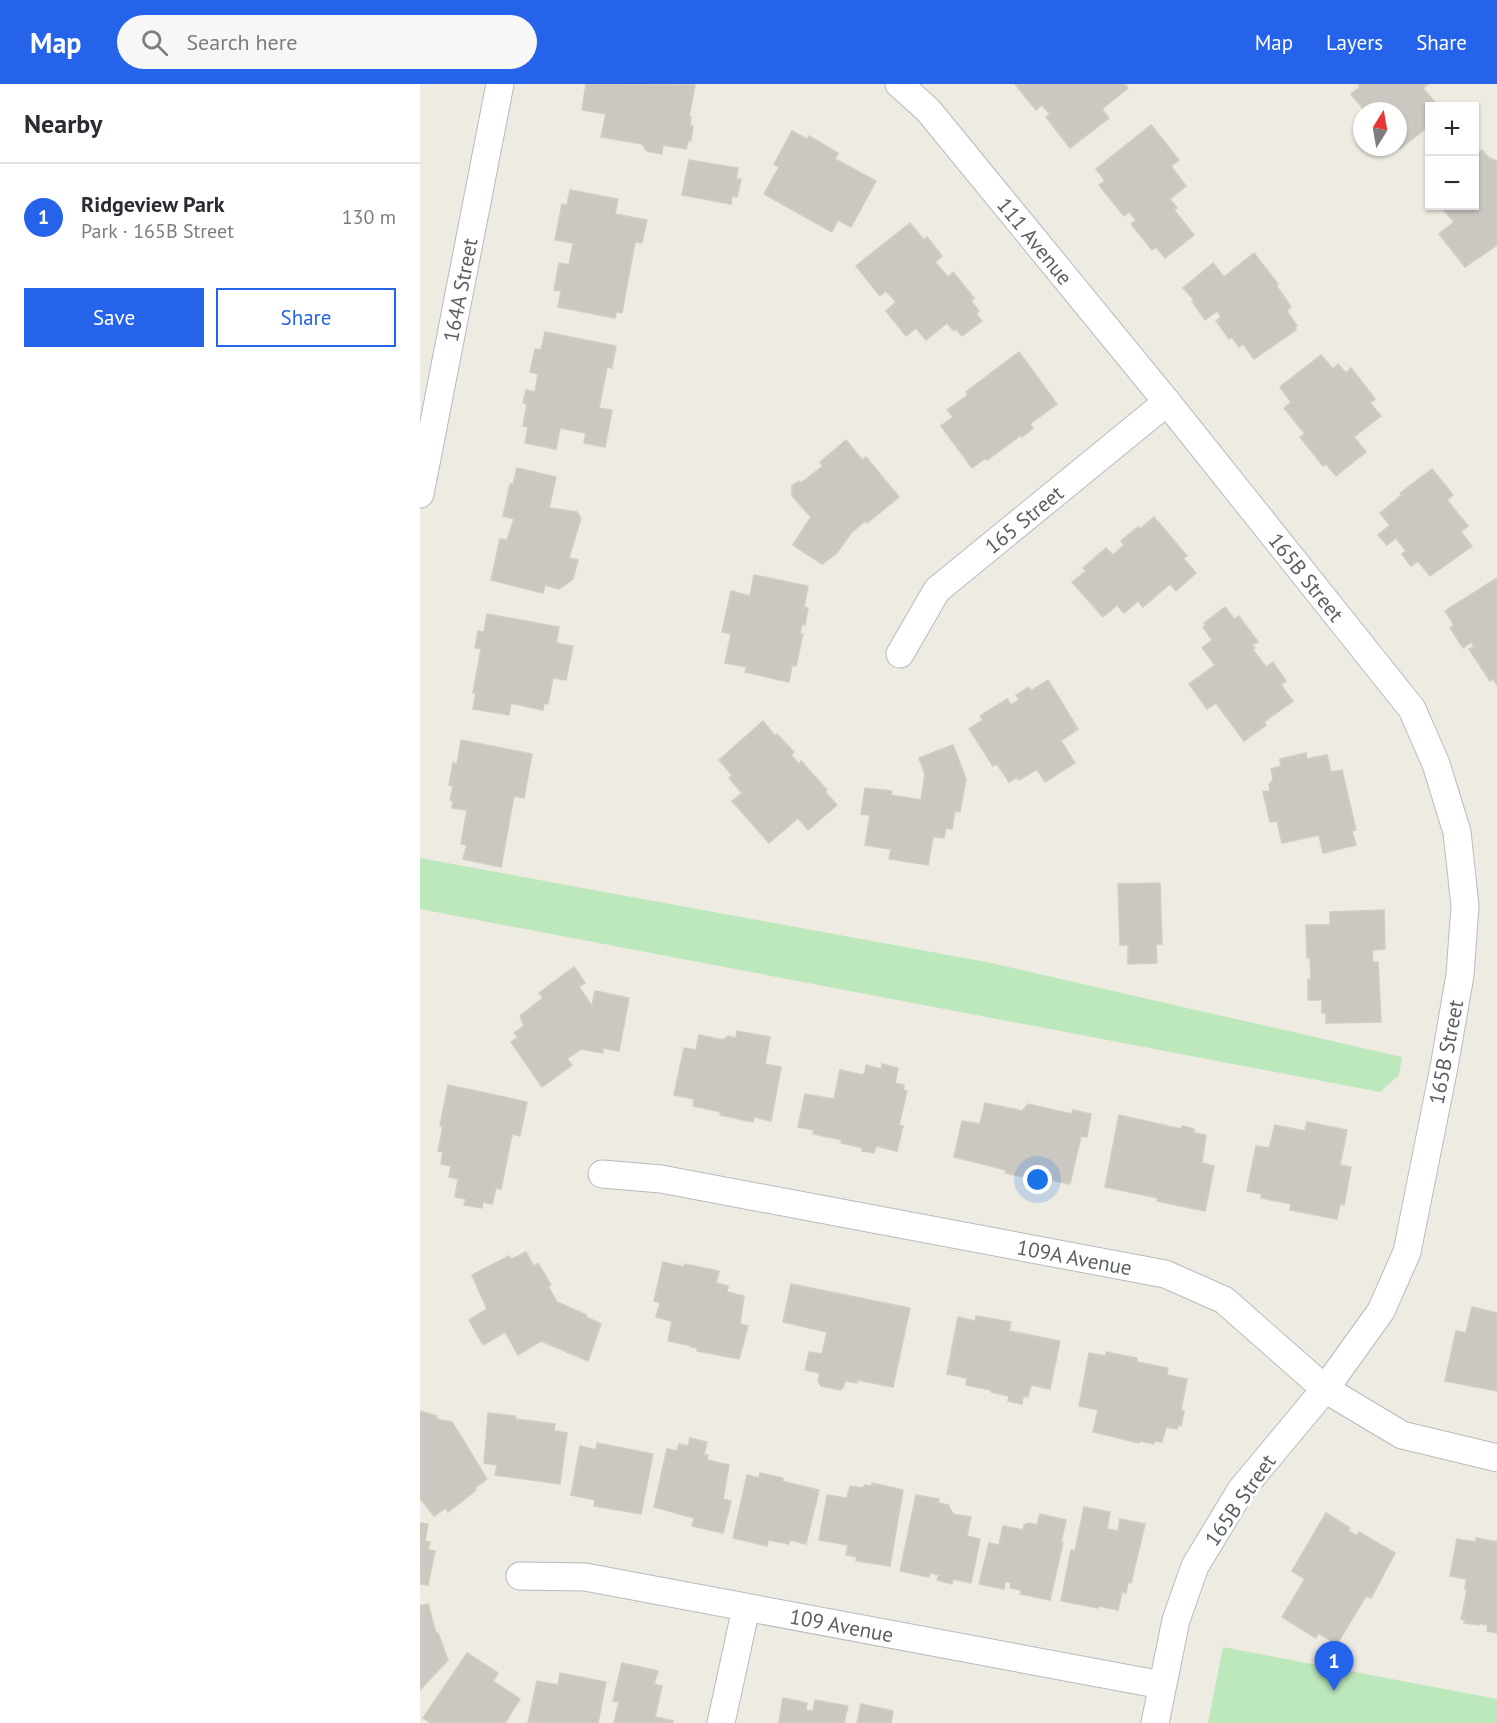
<!DOCTYPE html>
<meta charset="utf-8">
<style>
:root{--surface:#fff;--page:#f7f7f7;--text:#2b2b33;--muted:#7c7c81;--line:#e1e1e2;--accent:#2563eb}
body{margin:0;font-family:"PT Sans",sans-serif;background:var(--page);color:var(--text)}
.controls{position:absolute;right:18px;top:18px;display:grid;overflow:hidden;border-radius:0px;box-shadow:0 2px 4px #0004}
.controls button{width:54px;height:54px;display:grid;place-items:center;padding:0;border:0;border-bottom:2px solid var(--line);background:var(--surface);color:var(--text);font:30px sans-serif}
.compass{position:absolute;left:933px;top:18px;width:54px;height:54px;border-radius:50%;background:var(--surface);box-shadow:0 2px 4px #0004;rotate:11deg}
.you{position:absolute;left:618px;top:1096px;width:21px;height:21px;margin:-15px;border:4px solid #fff;border-radius:50%;background:#1a73e8;box-shadow:0 0 0 9px #1a73e833}
.badge{display:grid;place-items:center;width:39px;height:39px;border-radius:50%;background:var(--accent);color:#fff;font-size:20px;font-weight:700}
.pin{position:absolute;translate:-50% -50px;filter:drop-shadow(0 2px 3px #0008)}
.pin::after{content:'';position:absolute;top:32px;width:21px;height:18px;background:inherit;clip-path:polygon(0 0,100% 0,50% 100%)}
.list{margin:0;padding:0;list-style:none}
h2{display:flex;justify-content:space-between;align-items:center;height:78px;margin:0;padding:0 24px;font-size:26px}
h2 small{font-size:20px;font-weight:400;color:var(--muted)}
.list li{display:grid;grid-template-columns:39px 1fr auto;gap:18px;align-items:center;box-sizing:border-box;height:108px;padding:0 24px;border-top:2px solid var(--line)}
.list b{display:block;font-size:22px;white-space:nowrap}
.list p{margin:0;font-size:20px;white-space:nowrap;color:var(--muted)}
.list em{font-size:20px;font-style:normal;color:var(--muted)}
.actions{display:flex;gap:12px;padding:18px 24px}
.actions a{flex:1;padding:14px 0;border:2px solid var(--accent);border-radius:0px;text-align:center;font-size:21px;color:var(--accent)}
.actions .main{background:var(--accent);color:#fff}
.icon{flex:none;width:33px;height:33px;fill:none;stroke:currentColor;stroke-width:2;stroke-linecap:round;stroke-linejoin:round}
.map{position:relative;flex:none;width:1077px;height:1639px;overflow:hidden}
header{display:flex;align-items:center;gap:36px;box-sizing:border-box;height:84px;padding:0 30px;background:var(--accent);color:#fff}
header strong{font-size:28px}
nav{display:flex;gap:33px;margin-inline-start:auto;font-size:21px}
.search{width:420px;height:54px;background:var(--page);display:flex;align-items:center;gap:15px;box-sizing:border-box;padding:0 21px;border-radius:33px;color:var(--muted);font-size:22px}
main{display:flex}
aside{flex:1;background:var(--surface)}
.map>svg:first-child{display:block}
</style>
<header>
<strong>Map</strong>
<div class="search"><svg class="icon" aria-label="search" viewBox="0 0 24 24"><circle cx="10" cy="10" r="6"/><path d="M15 15l6 6"/></svg>Search here</div>
<nav><a>Map</a><a>Layers</a><a>Share</a></nav>
</header>
<main>
<aside>
<h2>Nearby<small></small></h2>
<ul class="list">
<li><span class="badge">1</span><div><b>Ridgeview Park</b><p>Park · 165B Street</p></div><em>130 m</em></li>
</ul>
<div class="actions"><a class="main">Save</a><a>Share</a></div>
</aside>
<div class="map">
<svg width="1077" height="1639" viewBox="0 0 1077 1639">
<rect width="100%" height="100%" fill="#eeebe2"/>
<g fill="#bde8bc">
<polygon points="0,774 566,878 982,973 979,991 960,1008 0,825"/>
<polygon points="803,1563 1077,1615 1077,1639 788,1639"/>
</g>
<g fill="#cbc8c1" stroke="#d3cdc0" stroke-width="1.5">
<polygon points="166,0 275,1 269,33 271,33 270,42 273,42 271,57 268,57 266,65 243,61 242,70 227,67 222,60 181,53 186,30 162,26"/>
<polygon points="595,0 705,0 708,4 682,25 689,34 650,64 626,33 630,30 622,21 616,26"/>
<polygon points="938,0 1008,0 1003,4 1018,22 1010,22 1010,41 980,65 978,63 978,27 945,27 931,10 940,3"/>
<polygon points="731,41 759,76 751,82 766,102 750,115 757,124 754,126 774,151 745,174 736,163 732,166 711,140 716,136 709,128 704,132 679,101 685,97 676,85"/>
<polygon points="372,47 387,55 389,52 418,69 415,75 456,97 431,143 418,136 412,148 344,110 359,83 354,80"/>
<polygon points="1054,66 1057,70 1062,66 1069,74 1077,77 1077,161 1045,183 1019,150 1034,138 1020,122 1054,122"/>
<polygon points="269,76 318,84 316,95 321,95 317,113 312,112 311,120 262,111"/>
<polygon points="150,106 198,115 195,130 227,136 222,159 215,158 202,229 196,228 195,234 138,223 141,207 134,206 139,179 149,181 153,159 135,156 142,120 147,121"/>
<polygon points="490,139 504,156 507,153 522,172 515,178 528,193 533,188 554,214 551,217 559,227 556,230 562,237 542,252 536,245 534,247 527,239 506,256 496,244 486,252 466,227 476,218 466,207 460,212 436,182"/>
<polygon points="834,169 858,200 856,201 871,223 867,227 877,242 875,243 876,246 834,275 823,260 819,263 812,253 809,255 796,237 801,233 797,227 785,236 772,217 774,216 763,204 793,179 804,193"/>
<polygon points="125,248 196,262 192,284 187,283 179,324 192,326 185,363 164,359 166,349 140,344 136,365 105,359 108,343 103,342 107,320 103,319 106,306 115,308 118,290 110,288 115,265 121,266"/>
<polygon points="599,268 637,320 610,340 613,344 602,353 601,351 567,376 566,374 552,384 521,342 533,333 527,326 548,311 546,308"/>
<polygon points="901,271 913,285 918,280 926,289 931,284 955,315 950,319 961,332 934,353 946,368 916,392 906,380 903,382 880,353 885,350 864,324 871,318 860,303"/>
<polygon points="426,356 442,376 446,373 479,413 447,439 445,437 432,448 416,470 402,480 373,461 391,433 372,412 372,402 379,397 381,399 403,382 400,378"/>
<polygon points="97,384 136,393 129,424 157,428 161,434 149,474 158,476 153,495 139,505 125,501 123,509 71,496 80,455 87,456 94,435 83,432 90,400 93,400"/>
<polygon points="1012,385 1033,411 1027,416 1048,442 1041,448 1052,462 1010,492 998,477 991,482 982,470 986,467 976,454 967,461 958,451 970,441 960,429 982,411 980,409"/>
<polygon points="734,433 767,472 763,474 776,489 756,507 750,500 723,523 718,517 704,529 697,521 683,533 652,498 666,487 663,484 686,464 693,471 704,461 701,457 718,443 720,445"/>
<polygon points="334,491 388,502 384,523 388,524 385,541 382,540 380,550 383,550 376,582 372,581 369,598 325,588 327,583 305,579 311,550 302,548 311,507 330,512"/>
<polygon points="1077,494 1077,601 1073,595 1070,597 1049,565 1054,563 1051,558 1043,564 1030,544 1034,541 1025,527"/>
<polygon points="805,523 814,535 819,532 838,558 832,561 835,564 833,566 846,583 853,578 866,597 861,601 873,617 844,638 846,641 824,657 796,619 787,625 769,600 795,581 782,564 792,556 783,543 786,541 784,539"/>
<polygon points="67,530 139,543 136,559 153,562 146,596 133,594 128,620 124,619 123,626 91,619 89,631 53,625 56,609 53,609 61,565 55,564 58,547 64,548"/>
<polygon points="628,596 658,645 641,657 655,679 625,698 617,685 599,696 597,693 589,698 577,680 573,682 549,645 563,636 560,632 587,615 591,621 599,616 596,611 609,603 611,607"/>
<polygon points="343,637 355,652 357,650 374,668 371,671 379,680 381,677 407,706 405,708 417,721 388,746 378,734 349,759 312,717 322,709 309,694 312,691 299,676"/>
<polygon points="41,656 112,670 104,714 94,712 81,783 43,775 47,761 41,760 47,726 32,724 33,717 30,716 33,702 29,701 33,679 37,680"/>
<polygon points="533,661 546,695 540,728 535,727 532,745 526,744 524,754 513,753 508,781 469,775 471,765 445,761 450,731 441,730 445,704 472,707 471,711 501,716 505,690 499,674"/>
<polygon points="886,669 887,675 907,671 911,688 922,686 936,746 932,747 936,761 903,769 899,751 862,759 857,737 850,738 843,708 850,707 849,701 853,695 851,685 861,682 860,675"/>
<polygon points="740,799 742,860 736,860 737,879 708,880 708,861 700,861 698,800"/>
<polygon points="964,826 965,865 952,866 953,878 958,878 961,938 906,939 906,929 902,929 902,916 888,916 888,895 891,895 890,874 887,874 886,841 910,841 910,828"/>
<polygon points="154,883 165,899 159,903 172,922 175,907 209,914 199,967 183,964 183,969 161,965 147,975 152,981 122,1003 91,958 98,953 94,949 104,942 100,932 123,914 119,909"/>
<polygon points="317,947 350,953 345,980 361,983 351,1037 334,1033 333,1038 300,1031 301,1028 273,1022 274,1015 254,1011 264,964 276,966 279,951 303,956 308,952 316,954"/>
<polygon points="462,980 478,984 475,999 484,1001 483,1006 487,1007 479,1041 483,1042 477,1067 456,1062 454,1069 442,1067 443,1064 421,1059 422,1056 393,1050 394,1046 378,1043 385,1010 414,1015 420,986 442,991 445,989 446,981 461,985"/>
<polygon points="28,1001 107,1018 100,1052 92,1050 81,1105 76,1104 72,1120 63,1118 62,1124 44,1121 46,1115 35,1113 38,1095 29,1093 31,1082 21,1080 23,1068 18,1067 23,1042 20,1042"/>
<polygon points="565,1019 602,1027 608,1020 652,1030 653,1026 671,1030 667,1053 661,1052 650,1100 630,1096 628,1103 613,1100 614,1095 585,1089 586,1086 534,1073 542,1037 560,1040"/>
<polygon points="699,1031 761,1045 762,1042 774,1045 774,1049 786,1051 782,1079 794,1082 785,1127 737,1117 738,1114 685,1103"/>
<polygon points="887,1038 927,1046 920,1081 931,1083 924,1121 920,1120 917,1135 870,1126 871,1120 841,1114 842,1110 827,1107 836,1062 849,1064 855,1041 885,1047"/>
<polygon points="106,1168 114,1182 118,1179 131,1201 128,1202 137,1218 167,1231 166,1233 181,1240 168,1277 121,1257 98,1271 85,1248 63,1261 49,1236 67,1225 52,1191 89,1172 92,1175"/>
<polygon points="243,1178 264,1183 265,1180 299,1187 296,1199 308,1202 307,1208 324,1212 320,1240 328,1242 319,1275 277,1267 278,1264 271,1263 272,1262 248,1257 252,1237 236,1233 240,1219 234,1217"/>
<polygon points="371,1200 490,1224 473,1303 438,1296 437,1299 425,1297 424,1302 421,1306 401,1302 398,1297 400,1289 385,1286 389,1268 402,1270 407,1248 363,1238"/>
<polygon points="1052,1223 1077,1229 1077,1307 1025,1297 1036,1247 1046,1249"/>
<polygon points="556,1232 591,1238 589,1247 640,1257 630,1305 611,1301 608,1313 603,1312 602,1320 588,1317 589,1312 571,1308 571,1306 546,1301 547,1294 527,1290 538,1233 555,1237"/>
<polygon points="686,1268 717,1274 717,1278 748,1284 747,1291 767,1295 761,1326 764,1327 761,1342 758,1341 757,1345 746,1343 742,1358 734,1357 734,1360 720,1357 719,1359 673,1348 678,1326 659,1322 669,1269 686,1272"/>
<polygon points="0,1327 17,1332 16,1335 32,1338 67,1395 55,1404 56,1406 28,1428 26,1424 14,1432 0,1414"/>
<polygon points="68,1329 95,1332 95,1335 135,1340 134,1347 147,1349 140,1400 75,1391 77,1381 64,1379"/>
<polygon points="270,1354 287,1358 284,1371 288,1371 287,1376 309,1381 303,1415 311,1417 303,1449 272,1442 274,1434 234,1423 247,1365 257,1367 259,1360 268,1362"/>
<polygon points="177,1359 233,1370 221,1430 174,1422 175,1416 151,1411 160,1362 176,1366"/>
<polygon points="340,1389 363,1394 362,1397 399,1406 386,1460 370,1456 369,1460 348,1456 347,1462 313,1454 327,1391 339,1394"/>
<polygon points="452,1399 483,1406 470,1482 436,1477 437,1473 426,1471 428,1461 399,1456 407,1411 427,1414 430,1402 442,1404 445,1401 452,1402"/>
<polygon points="496,1411 519,1415 518,1419 528,1421 533,1430 551,1433 547,1452 560,1455 551,1499 533,1495 532,1500 517,1496 519,1491 510,1489 509,1493 480,1487"/>
<polygon points="664,1423 690,1428 687,1445 698,1447 700,1435 725,1440 711,1499 708,1498 706,1509 702,1508 698,1526 679,1522 678,1524 641,1517 651,1466 655,1467"/>
<polygon points="906,1429 930,1444 928,1447 937,1452 939,1448 975,1469 951,1514 946,1512 917,1560 898,1549 896,1554 862,1533 885,1495 872,1487"/>
<polygon points="620,1430 646,1436 641,1458 643,1459 630,1516 600,1510 601,1506 590,1504 591,1499 585,1497 584,1505 559,1500 569,1459 579,1461 583,1442 603,1446 604,1441 609,1439 617,1441"/>
<polygon points="0,1439 8,1440 5,1457 10,1458 8,1466 15,1467 8,1501 0,1500"/>
<polygon points="1056,1454 1077,1458 1077,1549 1067,1547 1068,1541 1059,1539 1059,1541 1044,1539 1045,1536 1041,1535 1047,1506 1045,1506 1046,1495 1030,1492 1037,1455 1056,1458"/>
<polygon points="8,1520 16,1549 18,1549 28,1576 0,1606 0,1522"/>
<polygon points="47,1569 78,1589 73,1597 100,1615 85,1639 11,1639 3,1634"/>
<polygon points="202,1579 238,1587 234,1600 242,1602 235,1633 253,1637 252,1639 194,1639 199,1618 193,1617"/>
<polygon points="140,1589 186,1598 178,1639 108,1639 117,1597 138,1601"/>
<polygon points="363,1614 387,1619 386,1626 393,1627 395,1616 428,1622 424,1639 359,1639"/>
<polygon points="441,1620 473,1627 471,1639 437,1639"/>
</g>
<g fill="none" stroke-linecap="round" stroke-linejoin="round">
<defs>
<g id="minor">
<path id="s1" d="M479,0L508,26L747,318L992,625L1016,680L1037,748L1045,822L1040,891L1024,983L987,1168L961,1227L905,1305L821,1406L775,1482L756,1536L735,1639"/>
<path id="s2" d="M0,410L80,0"/>
<path id="s3" d="M480,570L517,506L747,318"/>
<path id="s4" d="M182,1090L241,1095L745,1190L804,1216L905,1305L982,1351L1077,1374"/>
<path id="s5" d="M100,1492L165,1493L742,1601"/>
<polyline points="301,1639 326,1524"/>
</g>
</defs>
<use href="#minor" stroke="#b7babf" stroke-width="29"/>
<use href="#minor" stroke="#fff" stroke-width="27"/>
</g>
<g text-anchor="middle" dominant-baseline="central" stroke-width="6" stroke-linejoin="round" paint-order="stroke">
<g font-size="21" fill="#5a5f64" stroke="#fff">
<text stroke="none"><textPath href="#s1" startOffset="208">111 Avenue</textPath></text>
<text stroke="none"><textPath href="#s2" startOffset="208">164A Street</textPath></text>
<text stroke="none"><textPath href="#s3" startOffset="186">165 Street</textPath></text>
<text stroke="none"><textPath href="#s1" startOffset="640">165B Street</textPath></text>
<text transform="translate(1026 968) rotate(-79)">165B Street</text>
<text stroke="none"><textPath href="#s4" startOffset="480">109A Avenue</textPath></text>
<text transform="translate(820 1416) rotate(-55)">165B Street</text>
<text stroke="none"><textPath href="#s5" startOffset="326">109 Avenue</textPath></text>
</g>
</g>
</svg>
<div class="controls">
<button>+</button>
<button>−</button>
</div>
<svg class="compass" viewBox="-18 -18 36 36"><path d="M0-13l5 13h-10z" fill="#e53935"/><path d="M0 13l5-13h-10z" fill="#7c7c81"/></svg>
<div class="you"></div>
<div class="pin badge" style="left:914px;top:1607px">1</div>
</div>
</main>
